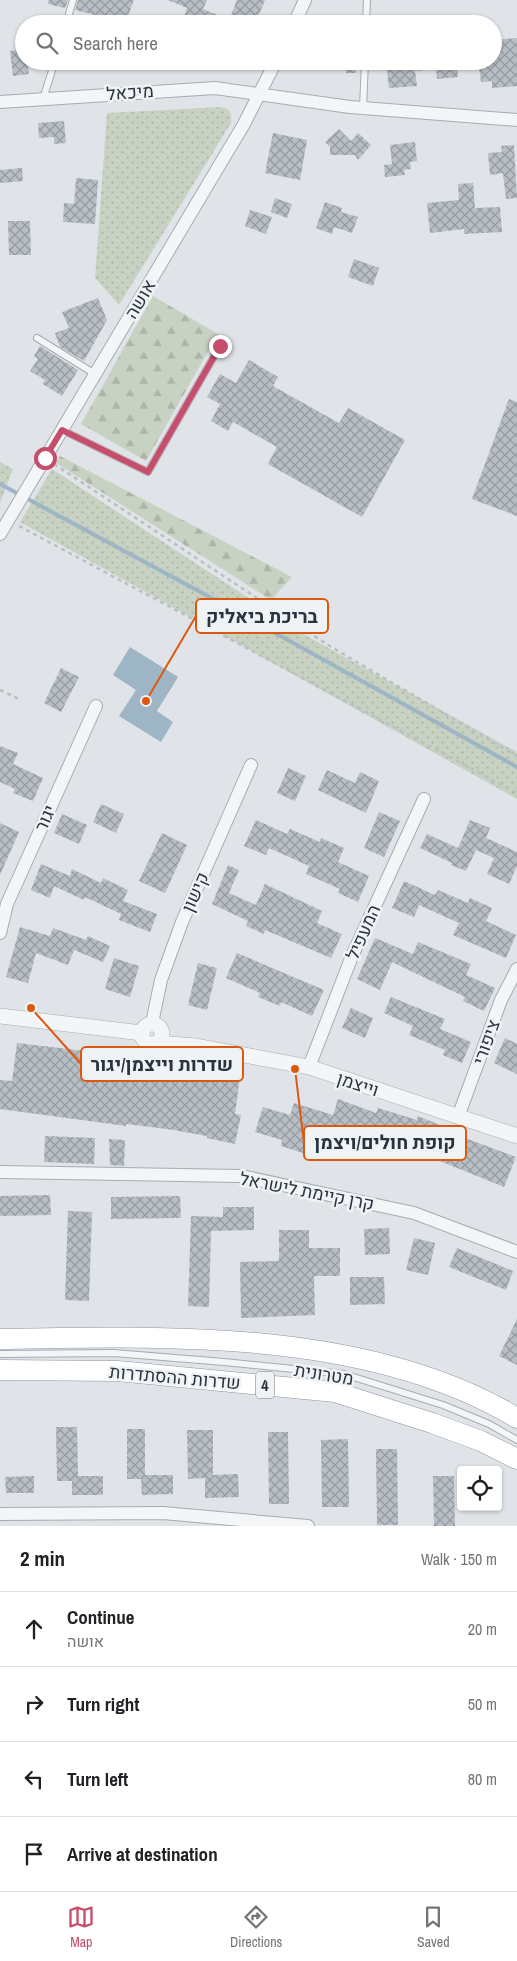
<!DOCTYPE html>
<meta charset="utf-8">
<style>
:root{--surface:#fff;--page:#f6f6f6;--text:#202124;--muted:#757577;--line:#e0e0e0;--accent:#c64d6b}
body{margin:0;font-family:"Archivo Narrow",Heebo,sans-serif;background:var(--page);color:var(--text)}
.controls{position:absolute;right:15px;bottom:15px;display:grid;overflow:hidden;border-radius:5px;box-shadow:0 1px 4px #0004}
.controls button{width:45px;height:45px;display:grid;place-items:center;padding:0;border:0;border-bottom:1px solid var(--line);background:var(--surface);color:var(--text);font:25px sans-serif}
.stop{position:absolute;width:15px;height:15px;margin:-11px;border:4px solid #c64d6b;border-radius:50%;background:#fff}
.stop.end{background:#c64d6b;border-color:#fff;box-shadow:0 1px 5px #0008}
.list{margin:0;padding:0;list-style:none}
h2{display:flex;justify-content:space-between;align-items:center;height:65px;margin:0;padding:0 20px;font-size:21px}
h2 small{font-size:16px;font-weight:400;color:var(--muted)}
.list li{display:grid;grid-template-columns:32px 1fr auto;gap:15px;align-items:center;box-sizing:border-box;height:75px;padding:0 20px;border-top:1px solid var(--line)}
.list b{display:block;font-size:19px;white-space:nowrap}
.list p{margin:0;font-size:16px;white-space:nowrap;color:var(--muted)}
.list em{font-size:16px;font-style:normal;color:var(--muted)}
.icon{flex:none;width:28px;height:28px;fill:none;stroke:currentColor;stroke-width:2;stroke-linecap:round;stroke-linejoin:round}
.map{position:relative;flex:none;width:517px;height:1526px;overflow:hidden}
.search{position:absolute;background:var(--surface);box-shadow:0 1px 4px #0004;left:15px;right:15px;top:15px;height:55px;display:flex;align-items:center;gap:12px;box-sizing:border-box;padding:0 18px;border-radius:28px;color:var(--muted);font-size:19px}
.sheet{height:365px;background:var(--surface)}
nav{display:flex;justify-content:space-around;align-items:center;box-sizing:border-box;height:70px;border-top:1px solid var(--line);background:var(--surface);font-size:14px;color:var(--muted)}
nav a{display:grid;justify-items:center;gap:2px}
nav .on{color:var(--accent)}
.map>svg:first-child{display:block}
</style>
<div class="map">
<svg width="517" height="1526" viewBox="0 0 517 1526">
<defs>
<pattern id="grass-dots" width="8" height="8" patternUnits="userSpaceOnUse" patternTransform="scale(1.25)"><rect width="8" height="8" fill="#c8d2c2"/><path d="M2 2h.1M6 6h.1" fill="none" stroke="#acb5a8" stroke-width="1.8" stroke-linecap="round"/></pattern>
<pattern id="forest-firs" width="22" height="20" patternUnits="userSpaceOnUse" patternTransform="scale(1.25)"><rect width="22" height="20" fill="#c8d2c2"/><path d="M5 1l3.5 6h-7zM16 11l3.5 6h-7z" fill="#acb5a8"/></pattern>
<pattern id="building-cross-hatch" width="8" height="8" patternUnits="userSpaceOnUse" patternTransform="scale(1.25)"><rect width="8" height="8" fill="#b8bec5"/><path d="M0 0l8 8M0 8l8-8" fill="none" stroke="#969ba1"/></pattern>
</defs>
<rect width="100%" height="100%" fill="#e0e4e8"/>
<g fill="url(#grass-dots)">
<polygon points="221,107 229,110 231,115 231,123 119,305 95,278 107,113"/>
<polygon points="0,462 13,469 0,503"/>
<polygon points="52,469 305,635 517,752 517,799 20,522"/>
</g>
<g fill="url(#forest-firs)">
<polygon points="153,296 218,334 146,461 81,424"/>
<polygon points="60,456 292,577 271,600 56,463"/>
</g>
<polygon fill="#9eb5c6" points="130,647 178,677 157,711 173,722 161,742 119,716 136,690 113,675"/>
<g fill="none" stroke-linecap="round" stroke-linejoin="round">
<polyline stroke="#9eb5c6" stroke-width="4" points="0,484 230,608 517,767"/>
</g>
<g fill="url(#building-cross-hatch)">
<polygon points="49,0 68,0 65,8 48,4"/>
<polygon points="78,0 134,0 125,24 106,24 108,18 75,10"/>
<polygon points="168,0 207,0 203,9 229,20 237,0 265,0 255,24 187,24 182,22 187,8"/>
<polygon points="517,38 517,86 492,88 492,81 481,82 478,61 493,61 493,40"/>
<polygon points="24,49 24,61 27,61 29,74 13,76 10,51"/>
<polygon points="345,61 355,61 356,73 346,73"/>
<polygon points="386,61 457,61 458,77 437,79 436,69 415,71 417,86 389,88"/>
<polygon points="64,121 66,143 54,144 54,137 39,138 38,123"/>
<polygon points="339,129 351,141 358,133 371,145 358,160 355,155 330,155 330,147 325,142"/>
<polygon points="273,133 307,140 300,180 265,173"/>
<polygon points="415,142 417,161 410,162 411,169 404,170 405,175 385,177 384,165 392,164 390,145"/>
<polygon points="514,145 517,198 506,199 503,173 490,175 488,153 502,152 501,146"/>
<polygon points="22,168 23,181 0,183 0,170"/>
<polygon points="76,178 98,180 95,224 63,222 64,203 74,204"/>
<polygon points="473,183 475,208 500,207 502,232 464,234 464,229 430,233 427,203 459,200 458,184"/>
<polygon points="275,198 292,204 287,218 271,212"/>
<polygon points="325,202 342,208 341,212 358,217 352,233 334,227 332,234 316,228"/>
<polygon points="250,210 272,217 266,234 245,226"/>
<polygon points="8,221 30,221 31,255 9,255"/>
<polygon points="354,259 379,268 373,286 348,277"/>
<polygon points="98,298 107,320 84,361 60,347 55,333 69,328 62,312"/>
<polygon points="40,346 78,370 62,396 43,384 45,380 30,371 38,359 34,356"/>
<polygon points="249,360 278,377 273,386 339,423 348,408 405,440 362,517 268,464 277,447 233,422 228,431 211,421 220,404 207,397 220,374 236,383"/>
<polygon points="509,399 517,402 517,516 472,499"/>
<polygon points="61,668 79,677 61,712 44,703"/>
<polygon points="0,746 18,753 13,764 43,778 33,801 13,793 15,789 0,782"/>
<polygon points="288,768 306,776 295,801 277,793"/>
<polygon points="327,770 355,783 360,772 379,781 366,813 318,790"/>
<polygon points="101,804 124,814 116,833 93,822"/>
<polygon points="379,812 400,821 384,857 364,848"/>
<polygon points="62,814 87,825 79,844 54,833"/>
<polygon points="256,820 287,834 290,829 320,842 321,838 344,848 338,862 369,876 358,902 338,893 340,889 306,874 309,866 269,848 266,855 244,846"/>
<polygon points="470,820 490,828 486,838 517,852 517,866 509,884 487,874 494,858 476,850 466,871 451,865 452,863 420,848 427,834 458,848"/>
<polygon points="0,823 19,832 0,875"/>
<polygon points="162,833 187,845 165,893 139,881"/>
<polygon points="41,864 70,876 72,869 101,883 103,878 128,890 123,901 157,914 150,932 119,920 121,914 85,897 84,900 54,886 50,898 31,890"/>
<polygon points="228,865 239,870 229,893 256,905 265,884 322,911 317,923 342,934 331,958 265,930 264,934 246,926 248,921 212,904"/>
<polygon points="404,881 435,895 438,890 468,903 470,898 492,908 486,921 516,935 506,958 453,935 459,923 419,905 414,917 392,908"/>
<polygon points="20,927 50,936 53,928 86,940 88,936 110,946 103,962 74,950 68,965 36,953 28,983 6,977"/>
<polygon points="375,938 413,954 418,942 471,964 466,975 495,988 484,1011 463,1001 465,997 392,962 380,990 357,979"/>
<polygon points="237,953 324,990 312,1016 281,1002 280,1006 258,997 260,993 226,978"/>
<polygon points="114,958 139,966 130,997 105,989"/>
<polygon points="198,963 217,968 207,1010 188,1005"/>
<polygon points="391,997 445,1019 440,1029 471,1042 462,1063 443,1055 445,1050 409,1035 413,1026 384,1013"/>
<polygon points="351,1008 373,1018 365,1038 342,1028"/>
<polygon points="505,1038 517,1044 517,1074 494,1063"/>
<polygon points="17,1043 94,1052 94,1049 139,1056 139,1053 168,1057 168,1060 203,1065 202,1070 240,1076 235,1114 241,1115 235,1144 207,1138 207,1136 167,1129 126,1124 126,1126 0,1109 0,1080 12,1081"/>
<polygon points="338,1099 376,1113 378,1108 417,1120 418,1116 447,1128 446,1131 516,1157 504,1187 435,1159 434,1161 405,1150 406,1147 358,1132 352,1148 313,1133 306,1154 281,1146 282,1140 255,1132 263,1107 290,1115 294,1103 333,1115"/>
<polygon points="45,1136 95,1138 94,1164 44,1162"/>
<polygon points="109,1139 125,1140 124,1166 110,1165"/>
<polygon points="50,1195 51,1215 0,1216 0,1196"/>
<polygon points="180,1196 181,1218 111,1219 111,1197"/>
<polygon points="223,1207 254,1207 254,1230 211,1231 209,1307 188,1306 191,1216 223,1217"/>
<polygon points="68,1211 92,1212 89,1301 65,1300"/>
<polygon points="389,1228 390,1254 365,1255 364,1229"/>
<polygon points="279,1230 309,1230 309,1248 340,1248 340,1276 314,1276 315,1315 241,1318 240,1262 279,1261"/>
<polygon points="414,1238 435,1243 428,1275 406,1270"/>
<polygon points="457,1248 513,1271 506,1290 449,1267"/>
<polygon points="350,1277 384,1277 385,1304 350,1305"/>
<polygon points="517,1319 517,1365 499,1356"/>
<polygon points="56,1427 77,1427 78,1476 103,1476 103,1495 72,1495 72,1481 57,1481"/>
<polygon points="127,1429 145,1429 145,1475 173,1475 173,1494 142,1495 141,1479 127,1479"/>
<polygon points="187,1430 213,1430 213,1475 238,1474 239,1497 205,1498 205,1478 188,1479"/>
<polygon points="268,1432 288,1432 289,1504 269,1504"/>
<polygon points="348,1439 349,1507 322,1507 321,1440"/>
<polygon points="376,1449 397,1449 398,1525 377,1525"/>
<polygon points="34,1476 34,1493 6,1493 5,1477"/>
<polygon points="433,1476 454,1476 455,1526 434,1526"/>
</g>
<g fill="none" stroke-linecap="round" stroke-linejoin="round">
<defs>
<g id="service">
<polyline points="66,24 73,0"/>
<polyline points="366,24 367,0"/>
<polyline points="43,99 55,61"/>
<polyline points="363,108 365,61"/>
<polyline points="37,338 95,374"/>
<polyline points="62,430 148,472 220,346"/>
<polyline points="0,1354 114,1353 224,1362 344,1374 443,1405 489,1424 517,1440"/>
</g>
<g id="minor">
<polyline points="294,24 305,0"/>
<polyline points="0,102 215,88 350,107 517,120"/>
<polyline points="0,534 210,181 244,124 276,61"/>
<polyline points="0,933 7,904 96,706"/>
<polyline points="152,1023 161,980 182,922 251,765"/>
<polyline points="309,1067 352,956 424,799"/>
<polyline points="458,1117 501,1000 517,969"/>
<polyline points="0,1172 241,1176 414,1213 517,1252"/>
<polyline points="0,1514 163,1513 308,1526"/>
</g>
<g id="tertiary">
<polyline points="0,1016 142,1033"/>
<circle cx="152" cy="1034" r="10"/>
<polyline points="156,1043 196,1046 309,1067 517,1136"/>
</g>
<g id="trunk">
<path d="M0,1339C168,1336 369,1329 517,1418"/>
<polyline points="0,1370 118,1371 335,1392 432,1423 481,1441 517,1459"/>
</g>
</defs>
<use href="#service" stroke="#a6acb2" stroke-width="8"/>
<use href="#minor" stroke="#a6acb2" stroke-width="14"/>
<use href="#tertiary" stroke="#a6acb2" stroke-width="16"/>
<use href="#trunk" stroke="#89939e" stroke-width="21"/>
<g stroke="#bbbfc3" stroke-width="2.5" stroke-dasharray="4 4" stroke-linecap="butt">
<polyline points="54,464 328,645 517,756"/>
<polyline points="19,526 517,793"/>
<polyline points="0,690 21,700"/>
</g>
<use href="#service" stroke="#f3f5f7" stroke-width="6"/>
<use href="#minor" stroke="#f3f5f7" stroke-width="12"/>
<use href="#tertiary" stroke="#f3f5f7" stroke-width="15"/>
<use href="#trunk" stroke="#fff" stroke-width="20"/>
</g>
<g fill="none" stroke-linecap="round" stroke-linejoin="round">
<polyline stroke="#c64d6b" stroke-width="6" points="45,458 62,430 148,472 220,346"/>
</g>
<g text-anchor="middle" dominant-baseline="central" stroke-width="5" stroke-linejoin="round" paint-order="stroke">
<rect fill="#f0f3f6" stroke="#656d76" stroke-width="1" x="256" y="1371.5" width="18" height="27" rx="4"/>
<g font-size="16" font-weight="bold" fill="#2a343f">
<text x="265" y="1385">4</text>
</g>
<g font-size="18" fill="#2a343f" stroke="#f0f3f6">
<text transform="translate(130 92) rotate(-4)">מיכאל</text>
<text transform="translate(140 299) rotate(-59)">אושה</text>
<text transform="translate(45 818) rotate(-66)">יגור</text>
<text transform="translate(195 892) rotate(-66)">קישון</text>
<text transform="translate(363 932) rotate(-66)">המעפיל</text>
<text transform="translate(486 1042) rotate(-70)">ציפורי</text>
<text transform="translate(358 1084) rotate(18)">וייצמן</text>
<text transform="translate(307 1191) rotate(11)">קרן קיימת לישראל</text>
<text transform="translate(324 1374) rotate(9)">מטרונית</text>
<text transform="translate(175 1377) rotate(5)">שדרות ההסתדרות</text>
</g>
</g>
<path fill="none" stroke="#de570f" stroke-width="2" d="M146 701L196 616M31 1008L81 1064M295 1069L304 1143"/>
<g fill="#de570f" stroke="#f0f3f6" stroke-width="2">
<circle cx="146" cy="701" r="5"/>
<circle cx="31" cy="1008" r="5"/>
<circle cx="295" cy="1069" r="5"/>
</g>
<g fill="#f0f3f6" stroke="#de570f" stroke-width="2">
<rect x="196" y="599" width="132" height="34" rx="5"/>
<rect x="81" y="1047" width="162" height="34" rx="5"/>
<rect x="304" y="1126" width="162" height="34" rx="5"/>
</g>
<g font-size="19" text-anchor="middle" font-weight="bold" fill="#2a343f">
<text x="262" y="623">בריכת ביאליק</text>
<text x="162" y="1071">שדרות וייצמן/יגור</text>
<text x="385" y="1149">קופת חולים/ויצמן</text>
</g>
</svg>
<div class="controls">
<button><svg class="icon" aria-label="locate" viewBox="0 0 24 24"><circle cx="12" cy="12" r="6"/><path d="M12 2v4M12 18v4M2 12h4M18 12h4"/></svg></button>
</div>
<div class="stop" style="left:45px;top:458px"></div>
<div class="stop end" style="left:220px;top:346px"></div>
<div class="search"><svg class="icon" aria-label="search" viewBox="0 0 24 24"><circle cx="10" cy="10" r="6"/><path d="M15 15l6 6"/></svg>Search here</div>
</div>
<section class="sheet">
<h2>2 min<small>Walk · 150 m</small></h2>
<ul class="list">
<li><svg class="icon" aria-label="ahead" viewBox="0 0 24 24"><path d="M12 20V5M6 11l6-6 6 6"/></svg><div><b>Continue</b><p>אושה</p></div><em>20 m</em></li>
<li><svg class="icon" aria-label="right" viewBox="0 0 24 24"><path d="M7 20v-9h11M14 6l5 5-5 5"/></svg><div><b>Turn right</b></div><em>50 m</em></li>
<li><svg class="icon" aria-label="left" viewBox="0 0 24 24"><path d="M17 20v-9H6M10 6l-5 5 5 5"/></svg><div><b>Turn left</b></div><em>80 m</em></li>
<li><svg class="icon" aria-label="arrive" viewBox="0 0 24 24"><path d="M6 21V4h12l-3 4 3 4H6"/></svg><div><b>Arrive at destination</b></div></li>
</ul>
</section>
<nav>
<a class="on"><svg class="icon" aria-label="map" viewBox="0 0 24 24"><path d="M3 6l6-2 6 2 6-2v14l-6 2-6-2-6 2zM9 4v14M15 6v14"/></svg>Map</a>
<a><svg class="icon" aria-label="directions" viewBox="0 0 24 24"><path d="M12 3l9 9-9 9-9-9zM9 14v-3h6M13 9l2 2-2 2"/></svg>Directions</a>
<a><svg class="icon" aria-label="saved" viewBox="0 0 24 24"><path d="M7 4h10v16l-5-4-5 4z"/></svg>Saved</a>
</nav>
